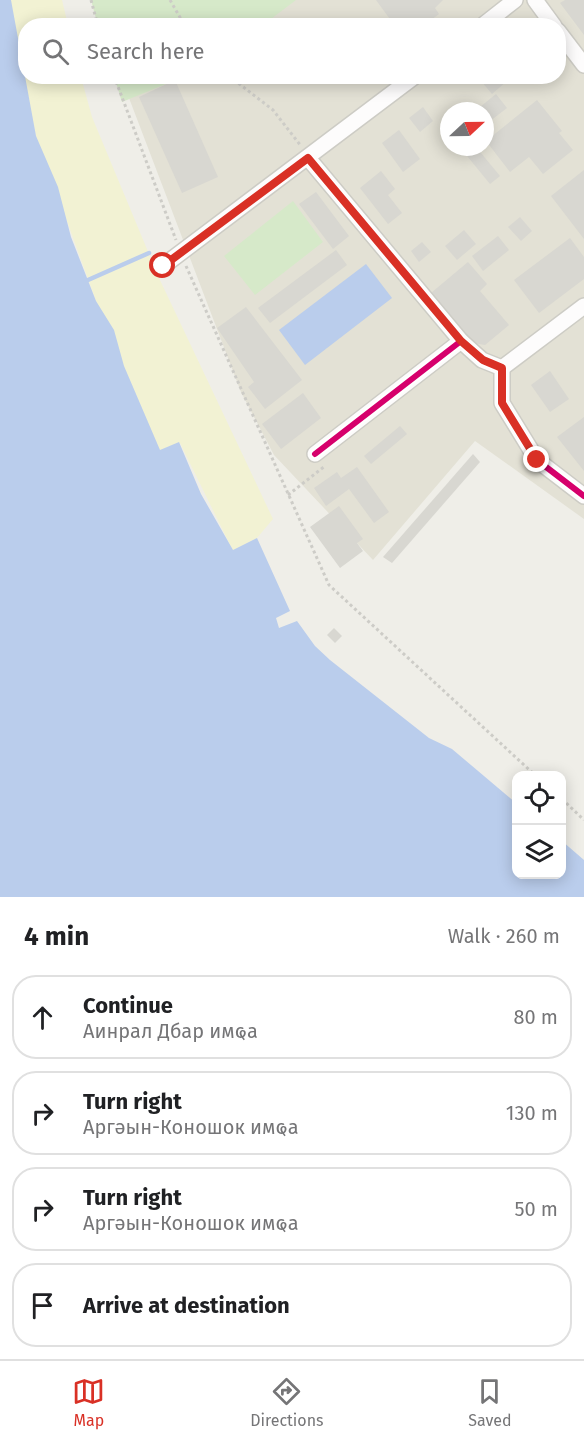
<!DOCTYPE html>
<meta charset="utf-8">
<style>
:root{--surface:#fff;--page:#f2f2f2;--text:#202124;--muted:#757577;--line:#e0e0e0;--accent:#d93025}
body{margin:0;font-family:"Fira Sans",sans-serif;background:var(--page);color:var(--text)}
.controls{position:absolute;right:18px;bottom:18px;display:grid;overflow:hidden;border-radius:12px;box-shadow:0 3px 15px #0003}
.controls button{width:54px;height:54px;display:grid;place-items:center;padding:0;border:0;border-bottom:2px solid var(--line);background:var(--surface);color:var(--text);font:30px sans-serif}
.compass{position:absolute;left:440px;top:102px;width:54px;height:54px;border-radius:50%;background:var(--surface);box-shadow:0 3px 15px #0003;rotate:68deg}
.stop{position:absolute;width:18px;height:18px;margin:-14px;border:4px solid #d93025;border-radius:50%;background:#fff}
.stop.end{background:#d93025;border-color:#fff;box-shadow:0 2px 6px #0008}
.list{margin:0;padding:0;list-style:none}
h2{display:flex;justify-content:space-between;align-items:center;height:78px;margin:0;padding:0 24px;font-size:26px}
h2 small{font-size:20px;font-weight:400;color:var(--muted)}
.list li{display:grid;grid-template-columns:39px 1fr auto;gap:18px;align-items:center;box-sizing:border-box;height:84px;margin:0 12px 12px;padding:0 12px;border:2px solid var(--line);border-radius:24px}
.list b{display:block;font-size:22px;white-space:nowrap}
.list p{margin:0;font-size:20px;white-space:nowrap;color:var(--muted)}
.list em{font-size:20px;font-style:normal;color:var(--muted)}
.icon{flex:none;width:33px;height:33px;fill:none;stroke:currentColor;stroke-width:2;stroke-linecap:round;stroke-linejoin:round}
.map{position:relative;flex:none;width:584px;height:897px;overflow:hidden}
.search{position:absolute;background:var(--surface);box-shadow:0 3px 15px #0003;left:18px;right:18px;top:18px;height:66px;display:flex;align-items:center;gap:15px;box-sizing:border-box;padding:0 21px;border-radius:24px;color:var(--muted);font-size:22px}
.sheet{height:462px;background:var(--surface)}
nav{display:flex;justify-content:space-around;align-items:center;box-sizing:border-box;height:84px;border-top:2px solid var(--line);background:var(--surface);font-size:16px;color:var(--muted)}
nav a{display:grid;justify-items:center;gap:3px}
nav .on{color:var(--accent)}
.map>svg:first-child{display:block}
</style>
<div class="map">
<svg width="584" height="897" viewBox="0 0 584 897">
<rect width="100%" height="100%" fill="#efeee8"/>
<path fill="#e3e1d5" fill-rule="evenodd" d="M95,0H584V519L475,441L373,560L274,455L241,392L121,77L558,76V26L102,25ZM449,111H485V147H449Z"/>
<g fill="#d6e9c9">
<polygon points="91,0 296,0 263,25 98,26"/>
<polygon points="114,76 183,76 183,77 122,102"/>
<polygon points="293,201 323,242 255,295 224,256"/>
</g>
<polygon fill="#f2f2d3" points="8,0 62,0 68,25 26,26 26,76 81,77 92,117 159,278 273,519 257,538 233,551 180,443 160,451 96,301 36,136"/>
<g fill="#bacdec">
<polygon points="0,0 11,0 36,136 58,187 71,237 96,301 114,330 124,366 160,450 179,442 201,494 233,550 257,538 290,611 276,618 279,628 297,621 315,646 330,660 429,738 452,749 516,803 516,874 562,874 562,841 584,860 584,897 0,897"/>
<polygon points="366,264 392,298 305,365 279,330"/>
</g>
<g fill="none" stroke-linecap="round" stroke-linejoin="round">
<polyline stroke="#bacdec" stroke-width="4.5" points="88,280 149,253"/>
</g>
<g fill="#d8d7d1">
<polygon points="376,0 443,0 435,8 439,14 423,26 395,26"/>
<polygon points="565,0 584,0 584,35 560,3"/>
<polygon points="487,76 513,76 492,94 481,81"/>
<polygon points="175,80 218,177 182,193 139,97"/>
<polygon points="496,94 507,108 485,125 485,111 475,111"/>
<polygon points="537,100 562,131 559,133 573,150 543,174 529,157 510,172 486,141"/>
<polygon points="423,107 433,121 420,132 409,118"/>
<polygon points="399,130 420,159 403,172 382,143"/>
<polygon points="468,147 476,147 500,176 490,184 463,151"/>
<polygon points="584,170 584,239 551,196"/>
<polygon points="381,171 395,189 388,195 402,213 388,224 360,188"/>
<polygon points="316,192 349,236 333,249 299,204"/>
<polygon points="520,217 532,231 521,241 508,227"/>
<polygon points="464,230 476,244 457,260 445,246"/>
<polygon points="498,236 509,250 483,271 472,256"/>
<polygon points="570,238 584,257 584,279 539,313 514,280"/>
<polygon points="422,242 431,252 419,262 411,251"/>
<polygon points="336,250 347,265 270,323 258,308"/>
<polygon points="468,262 487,284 480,291 509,325 485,345 473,343 431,293"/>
<polygon points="246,307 302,380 265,409 248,387 254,382 217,328"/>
<polygon points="550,371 569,399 550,412 531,385"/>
<polygon points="303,393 321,418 281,449 262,424"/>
<polygon points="584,417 584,471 557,437"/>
<polygon points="400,426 407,434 371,464 364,456"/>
<polygon points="473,454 480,462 392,563 383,557"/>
<polygon points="357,467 389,512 374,523 349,489 326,506 314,488 337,472 341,478"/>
<polygon points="339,506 363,539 357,543 363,551 340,568 310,527"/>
<polygon points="334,628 342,636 335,643 327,635"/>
</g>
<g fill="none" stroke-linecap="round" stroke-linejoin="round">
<defs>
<g id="street">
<polyline points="535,0 554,26"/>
<polyline points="482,26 515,0"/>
<polyline points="558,31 584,65"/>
<polyline points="308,158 461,341 482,360 502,368 502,403 537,460 584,496"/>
<polyline points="163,266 415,76"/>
<polyline points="502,368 584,306"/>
<polyline points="315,454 461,341"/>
</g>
</defs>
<use href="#street" stroke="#cdccc5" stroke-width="18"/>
<g stroke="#cdccc7" stroke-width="3" stroke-dasharray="3 3" stroke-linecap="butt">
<polyline points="91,0 98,26"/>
<polyline points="170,0 185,26"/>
<polyline points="114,76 176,240"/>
<polyline points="229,76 273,110 301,146"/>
<polyline points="186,266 329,585 536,776"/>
<polyline points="288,495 325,466"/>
<polyline points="562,799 584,820"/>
</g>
<use href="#street" stroke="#fdfcfc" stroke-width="15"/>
<defs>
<g id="cycleway">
<polyline points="308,158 461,341 482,360 502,368 502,403 537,460 584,496"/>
<polyline points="315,454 461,341"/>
</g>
</defs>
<use href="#cycleway" stroke="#fff" stroke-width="10"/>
<use href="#cycleway" stroke="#d6006c" stroke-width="6"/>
</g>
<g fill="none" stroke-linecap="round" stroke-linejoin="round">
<polyline stroke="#d93025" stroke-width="8" points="163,266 308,158 461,341 483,360 502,368 502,403 537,460"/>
</g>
</svg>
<div class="controls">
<button><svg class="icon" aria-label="locate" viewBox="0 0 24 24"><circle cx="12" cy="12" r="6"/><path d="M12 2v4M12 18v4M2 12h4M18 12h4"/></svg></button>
<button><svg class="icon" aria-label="layers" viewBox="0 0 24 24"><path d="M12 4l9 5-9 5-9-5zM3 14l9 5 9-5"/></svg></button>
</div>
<svg class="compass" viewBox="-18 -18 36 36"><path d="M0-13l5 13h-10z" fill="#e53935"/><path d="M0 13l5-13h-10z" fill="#757577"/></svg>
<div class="stop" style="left:163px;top:266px"></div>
<div class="stop end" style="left:537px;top:460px"></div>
<div class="search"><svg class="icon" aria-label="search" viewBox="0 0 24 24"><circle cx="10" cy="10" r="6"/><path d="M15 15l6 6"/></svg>Search here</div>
</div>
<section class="sheet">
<h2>4 min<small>Walk · 260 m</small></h2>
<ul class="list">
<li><svg class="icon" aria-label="ahead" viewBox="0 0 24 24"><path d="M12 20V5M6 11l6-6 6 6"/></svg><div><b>Continue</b><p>Аинрал Дбар имҩа</p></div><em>80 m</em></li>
<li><svg class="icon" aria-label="right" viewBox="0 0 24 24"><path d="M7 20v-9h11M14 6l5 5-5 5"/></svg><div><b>Turn right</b><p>Аргәын-Коношок имҩа</p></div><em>130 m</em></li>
<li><svg class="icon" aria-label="right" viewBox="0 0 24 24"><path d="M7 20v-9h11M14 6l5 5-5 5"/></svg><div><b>Turn right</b><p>Аргәын-Коношок имҩа</p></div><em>50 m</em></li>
<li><svg class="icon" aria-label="arrive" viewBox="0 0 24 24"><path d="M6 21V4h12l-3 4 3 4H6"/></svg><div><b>Arrive at destination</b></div></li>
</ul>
</section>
<nav>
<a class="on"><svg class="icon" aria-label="map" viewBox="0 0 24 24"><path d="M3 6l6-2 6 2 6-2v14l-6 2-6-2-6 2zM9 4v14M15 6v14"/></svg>Map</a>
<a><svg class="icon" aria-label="directions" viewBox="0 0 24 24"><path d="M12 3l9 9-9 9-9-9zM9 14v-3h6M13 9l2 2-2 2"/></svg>Directions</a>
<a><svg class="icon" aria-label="saved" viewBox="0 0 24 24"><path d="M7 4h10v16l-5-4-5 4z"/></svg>Saved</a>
</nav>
